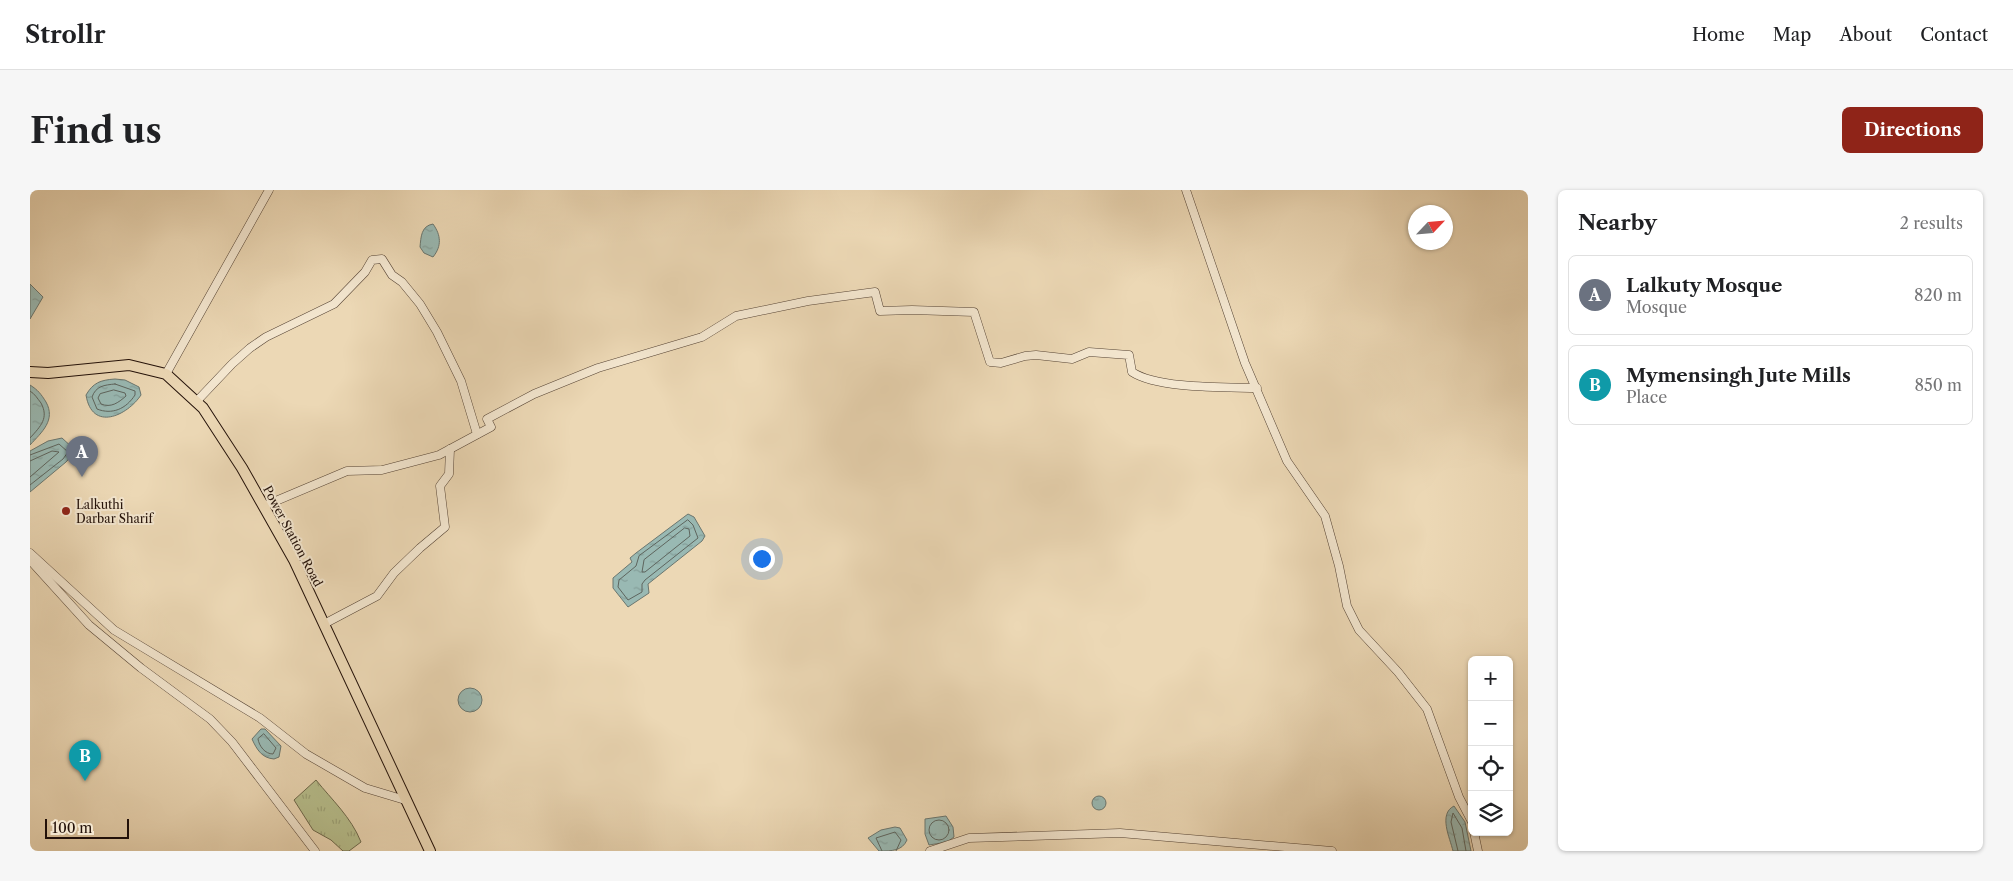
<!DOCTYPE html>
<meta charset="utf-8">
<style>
:root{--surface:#fff;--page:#f6f6f6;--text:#202124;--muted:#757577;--line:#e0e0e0;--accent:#8f2418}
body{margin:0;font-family:"Libre Caslon Text",serif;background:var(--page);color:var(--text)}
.controls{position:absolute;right:15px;bottom:15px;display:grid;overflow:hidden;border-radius:8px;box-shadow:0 1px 4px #0004}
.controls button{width:45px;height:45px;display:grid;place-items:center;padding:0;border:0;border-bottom:1px solid var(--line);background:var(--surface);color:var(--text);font:25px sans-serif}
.compass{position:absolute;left:1378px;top:15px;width:45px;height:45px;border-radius:50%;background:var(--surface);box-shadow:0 1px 4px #0004;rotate:64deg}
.scale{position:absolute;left:15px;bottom:12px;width:84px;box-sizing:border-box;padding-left:5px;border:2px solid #231109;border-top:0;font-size:14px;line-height:18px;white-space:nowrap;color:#231109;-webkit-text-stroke:4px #f3e6cf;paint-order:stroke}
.you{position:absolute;left:731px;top:368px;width:18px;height:18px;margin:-12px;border:4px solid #fff;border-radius:50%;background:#1a73e8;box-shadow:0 0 0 8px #1a73e833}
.badge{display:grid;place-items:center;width:32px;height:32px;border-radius:50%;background:var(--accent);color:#fff;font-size:16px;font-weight:700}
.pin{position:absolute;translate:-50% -41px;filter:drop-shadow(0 1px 2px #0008)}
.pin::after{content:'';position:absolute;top:26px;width:18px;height:15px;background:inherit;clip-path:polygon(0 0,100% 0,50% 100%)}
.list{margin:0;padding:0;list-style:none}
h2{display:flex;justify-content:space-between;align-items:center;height:65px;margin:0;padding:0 20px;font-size:21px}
h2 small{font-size:16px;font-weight:400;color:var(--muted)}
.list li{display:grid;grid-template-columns:32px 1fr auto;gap:15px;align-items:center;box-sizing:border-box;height:80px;margin:0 10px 10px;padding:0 10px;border:1px solid var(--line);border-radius:8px}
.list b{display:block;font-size:19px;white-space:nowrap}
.list p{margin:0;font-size:16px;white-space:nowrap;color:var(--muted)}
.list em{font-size:16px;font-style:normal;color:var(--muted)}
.icon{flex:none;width:28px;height:28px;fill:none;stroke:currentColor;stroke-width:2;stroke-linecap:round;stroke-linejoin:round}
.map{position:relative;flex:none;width:1498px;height:661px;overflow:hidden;border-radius:8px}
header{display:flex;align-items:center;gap:30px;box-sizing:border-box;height:70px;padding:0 25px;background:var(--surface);border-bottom:1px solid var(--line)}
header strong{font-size:24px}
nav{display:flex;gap:28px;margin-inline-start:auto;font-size:18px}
.intro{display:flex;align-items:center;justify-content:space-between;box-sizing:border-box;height:120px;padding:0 30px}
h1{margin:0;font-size:35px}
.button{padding:12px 22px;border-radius:8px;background:var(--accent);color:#fff;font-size:18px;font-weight:700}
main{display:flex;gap:30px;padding:0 30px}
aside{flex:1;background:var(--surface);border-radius:8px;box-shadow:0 1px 4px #0004}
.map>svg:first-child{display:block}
</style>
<header>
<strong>Strollr</strong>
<nav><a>Home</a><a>Map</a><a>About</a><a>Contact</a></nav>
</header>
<div class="intro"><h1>Find us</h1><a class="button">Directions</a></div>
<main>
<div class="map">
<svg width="1498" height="661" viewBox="0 0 1498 661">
<defs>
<pattern id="park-tufts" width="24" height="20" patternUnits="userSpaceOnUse" patternTransform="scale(1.25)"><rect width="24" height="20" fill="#b7bf8d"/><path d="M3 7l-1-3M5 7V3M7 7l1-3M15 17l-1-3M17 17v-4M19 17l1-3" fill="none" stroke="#9da378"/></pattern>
<pattern id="water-ripples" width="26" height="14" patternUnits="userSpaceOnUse" patternTransform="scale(1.25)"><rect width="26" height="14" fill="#99b9b3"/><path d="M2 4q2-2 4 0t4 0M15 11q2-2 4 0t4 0" fill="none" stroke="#849e99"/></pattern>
</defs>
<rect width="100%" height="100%" fill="#ecd8b5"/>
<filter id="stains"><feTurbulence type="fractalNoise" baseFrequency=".004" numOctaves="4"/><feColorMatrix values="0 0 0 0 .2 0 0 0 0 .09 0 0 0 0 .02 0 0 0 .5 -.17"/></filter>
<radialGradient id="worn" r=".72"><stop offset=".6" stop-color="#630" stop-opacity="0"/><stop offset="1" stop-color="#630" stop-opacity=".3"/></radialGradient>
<path fill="url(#park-tufts)" stroke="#6d684b" d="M286,590C302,610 321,627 331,652L319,661H313L301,650L283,640L264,610Z"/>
<g fill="url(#water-ripples)" stroke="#6a766f">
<path d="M403,34C411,45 412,56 403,67L394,63L390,57C391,47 391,36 403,34Z"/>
<polygon points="0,94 13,107 0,129"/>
<path d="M85,189L95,190L109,197L111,205C97,226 62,242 56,205C63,193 70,190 85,189Z"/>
<path d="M0,195C8,200 11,204 16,212C26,230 12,242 0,255Z"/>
<polygon points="32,248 44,259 44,263 36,272 0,302 0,261 18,251"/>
<polygon points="658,324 664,327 675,346 672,351 618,394 619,403 598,417 583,398 583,388 602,372 600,368 606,363"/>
<circle cx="440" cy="510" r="12"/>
<path d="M231,539H235L251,556L249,567L244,569C232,568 227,560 222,549Z"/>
<circle cx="1069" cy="613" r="7"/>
<path d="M1424,616L1435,632L1441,661H1423C1420,648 1408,624 1424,616Z"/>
<polygon points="916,626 923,637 924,647 917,652 899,655 895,644 895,629"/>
<path d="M865,637L870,638L877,650C872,661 862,661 849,661L838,648L851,640Z"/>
</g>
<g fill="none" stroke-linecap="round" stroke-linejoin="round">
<g stroke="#5e655e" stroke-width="1">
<path d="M85,194L105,201V205C96,219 82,225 67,219L62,207C66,196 74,195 85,194Z"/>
<path d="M84,200L95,203L96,206C88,213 81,218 71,214L68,208L70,204Z"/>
<path d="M0,201C5,204 7,208 11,213C19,228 11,236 0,248"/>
<polyline points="0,265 29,254 38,262 33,269 0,295"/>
<polyline points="0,271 22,261 29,262 0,287"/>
<polygon points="658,330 663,335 668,348 615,390 612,394 612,402 598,410 588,397 589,390 606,376 609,366"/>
<polygon points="655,338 659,339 660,346 615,382 612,382 614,370"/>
<path d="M234,544L246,558L243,564C235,564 229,556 228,549Z"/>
<circle cx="909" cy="640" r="10"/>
<polyline points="852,661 846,648 865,642 871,650 866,661"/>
<polyline points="1428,661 1421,632 1423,623 1432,638 1436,661"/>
</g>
<defs>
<g id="minor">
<polyline points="1156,0 1215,173 1257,271 1295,326 1309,376 1317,416 1329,440 1368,482 1397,519 1429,607 1442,632"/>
<polyline points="136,184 239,0"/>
<polyline points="166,212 202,174 220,158 236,147 304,114 335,82 342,70 352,69 362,85 372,92 390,114 407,142 431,191 447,244"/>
<path d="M234,316L317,281L352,280L409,265L461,237L457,229L504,204L568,178L672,147L706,126L778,111L845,102L850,121L882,120L944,122L960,172L971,173L995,166L1006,165L1042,169L1059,162L1099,165L1102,182C1128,199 1195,197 1227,198"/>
<polyline points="0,363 84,440 230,528 276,564 335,598 375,610"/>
<polyline points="0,370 59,435 111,478 180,529 202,552 285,661"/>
<polyline points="294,434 347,406 364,383 390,358 415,337 410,296 419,284 420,259"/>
<polyline points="1444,642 1448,661"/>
<polyline points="900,661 939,648 1090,643 1302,661"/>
</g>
<polyline id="major" points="0,182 18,183 99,175 136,184 173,218 212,278 264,370 400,661"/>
</defs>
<use href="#minor" stroke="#554334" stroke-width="9"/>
<use href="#major" stroke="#231109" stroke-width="12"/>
<use href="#minor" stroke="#f3e6cf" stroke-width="8"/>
<use href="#major" stroke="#ecd8b5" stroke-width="10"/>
</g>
<circle fill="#8f2418" stroke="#f3e6cf" stroke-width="2" cx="36" cy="321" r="5"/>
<g text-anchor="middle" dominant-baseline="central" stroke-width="4" stroke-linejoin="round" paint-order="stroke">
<g font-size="12" fill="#231109" stroke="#f3e6cf" text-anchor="start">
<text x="46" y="314">Lalkuthi<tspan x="46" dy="14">Darbar Sharif</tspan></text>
</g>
<g font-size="12" fill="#231109" stroke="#f3e6cf">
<text transform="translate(263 346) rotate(62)">Power Station Road</text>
</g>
</g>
<rect width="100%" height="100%" filter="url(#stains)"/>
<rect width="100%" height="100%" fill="url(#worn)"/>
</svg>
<div class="controls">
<button>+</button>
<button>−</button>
<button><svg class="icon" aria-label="locate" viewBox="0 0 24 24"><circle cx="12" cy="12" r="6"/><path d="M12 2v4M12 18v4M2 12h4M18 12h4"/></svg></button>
<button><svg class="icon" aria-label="layers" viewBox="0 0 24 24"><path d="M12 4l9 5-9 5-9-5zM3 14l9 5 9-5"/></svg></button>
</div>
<svg class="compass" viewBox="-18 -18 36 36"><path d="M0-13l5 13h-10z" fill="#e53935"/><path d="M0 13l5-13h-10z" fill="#757577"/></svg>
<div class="scale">100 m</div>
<div class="you"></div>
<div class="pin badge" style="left:52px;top:287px;background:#6b7280">A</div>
<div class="pin badge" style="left:55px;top:591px;background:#0f9aa8">B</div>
</div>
<aside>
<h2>Nearby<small>2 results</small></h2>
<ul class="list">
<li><span class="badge" style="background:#6b7280">A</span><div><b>Lalkuty Mosque</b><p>Mosque</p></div><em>820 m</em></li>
<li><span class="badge" style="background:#0f9aa8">B</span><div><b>Mymensingh Jute Mills</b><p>Place</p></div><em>850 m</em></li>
</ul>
</aside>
</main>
